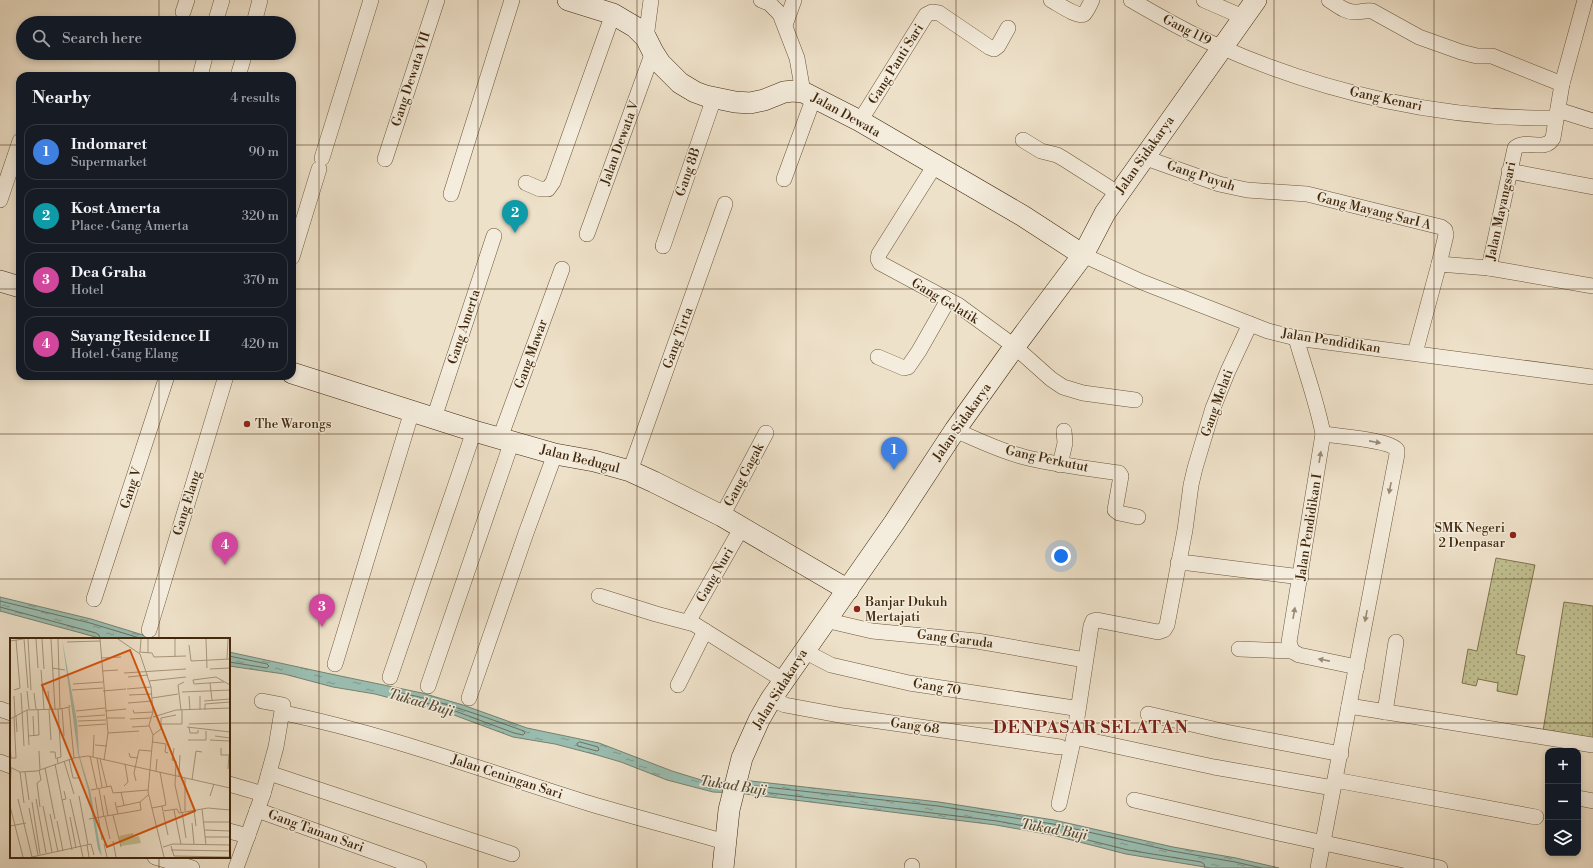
<!DOCTYPE html>
<meta charset="utf-8">
<style>
:root{--surface:#171b24;--page:#242831;--text:#f1f3f6;--muted:#9ea1a6;--line:#363941;--accent:#c59692}
body{margin:0;font-family:"Libre Bodoni",serif;background:var(--page);color:var(--text)}
.controls{position:absolute;right:12px;bottom:12px;display:grid;overflow:hidden;border-radius:8px;box-shadow:0 2px 6px #0003}
.controls button{width:36px;height:36px;display:grid;place-items:center;padding:0;border:0;border-bottom:1px solid var(--line);background:var(--surface);color:var(--text);font:20px sans-serif}
.you{position:absolute;left:1061px;top:556px;width:14px;height:14px;margin:-10px;border:3px solid #fff;border-radius:50%;background:#1a73e8;box-shadow:0 0 0 6px #1a73e833}
.badge{display:grid;place-items:center;width:26px;height:26px;border-radius:50%;background:var(--accent);color:#fff;font-size:13px;font-weight:700}
.pin{position:absolute;translate:-50% -33px;filter:drop-shadow(0 1px 2px #0008)}
.pin::after{content:'';position:absolute;top:21px;width:14px;height:12px;background:inherit;clip-path:polygon(0 0,100% 0,50% 100%)}
.list{margin:0;padding:0;list-style:none}
h2{display:flex;justify-content:space-between;align-items:center;height:52px;margin:0;padding:0 16px;font-size:17px}
h2 small{font-size:13px;font-weight:400;color:var(--muted)}
.list li{display:grid;grid-template-columns:26px 1fr auto;gap:12px;align-items:center;box-sizing:border-box;height:56px;margin:0 8px 8px;padding:0 8px;border:1px solid var(--line);border-radius:12px}
.list b{display:block;font-size:15px;white-space:nowrap}
.list p{margin:0;font-size:13px;white-space:nowrap;color:var(--muted)}
.list em{font-size:13px;font-style:normal;color:var(--muted)}
.icon{flex:none;width:22px;height:22px;fill:none;stroke:currentColor;stroke-width:2;stroke-linecap:round;stroke-linejoin:round}
.map{position:relative;flex:none;width:1593px;height:868px;overflow:hidden}
.search{position:absolute;background:var(--surface);box-shadow:0 2px 6px #0003;left:16px;top:16px;width:280px;height:44px;display:flex;align-items:center;gap:10px;box-sizing:border-box;padding:0 14px;border-radius:22px;color:var(--muted);font-size:15px}
.panel{position:absolute;background:var(--surface);box-shadow:0 2px 6px #0003;left:16px;top:72px;width:280px;height:308px;border-radius:12px}
.map>svg:first-child{display:block}
</style>
<div class="map">
<svg width="1593" height="868" viewBox="0 0 1593 868">
<defs>
<pattern id="grass-dots" width="8" height="8" patternUnits="userSpaceOnUse"><rect width="8" height="8" fill="#c1c091"/><path d="M2 2h.1M6 6h.1" fill="none" stroke="#9e9c75" stroke-width="1.8" stroke-linecap="round"/></pattern>
<pattern id="water-ripples" width="26" height="14" patternUnits="userSpaceOnUse"><rect width="26" height="14" fill="#9abeb2"/><path d="M2 4q2-2 4 0t4 0M15 11q2-2 4 0t4 0" fill="none" stroke="#7f9a8f"/></pattern>
</defs>
<rect width="100%" height="100%" fill="#eee1c9"/>
<filter id="stains"><feTurbulence type="fractalNoise" baseFrequency=".005" numOctaves="4"/><feColorMatrix values="0 0 0 0 .2 0 0 0 0 .09 0 0 0 0 .02 0 0 0 .5 -.17"/></filter>
<radialGradient id="worn" r=".72"><stop offset=".6" stop-color="#630" stop-opacity="0"/><stop offset="1" stop-color="#630" stop-opacity=".3"/></radialGradient>
<g fill="url(#grass-dots)" stroke="#81744e">
<polygon points="1496,558 1535,565 1516,654 1525,656 1517,695 1497,691 1498,683 1478,679 1476,686 1462,683 1468,649 1477,651"/>
<polygon points="1564,602 1593,606 1593,740 1543,731"/>
</g>
<g fill="url(#water-ripples)" stroke="#76826f">
<polygon points="0,597 91,619 156,639 103,639 0,611"/>
<polygon points="229,652 326,673 422,693 463,705 527,728 599,743 672,771 711,783 742,780 939,802 1054,820 1173,847 1236,858 1279,868 1211,868 1126,854 1052,835 996,825 738,793 713,792 667,780 621,762 597,755 555,744 513,737 454,715 375,694 333,687 284,674 229,666"/>
</g>
<g fill="none" stroke-linecap="round" stroke-linejoin="round">
<g stroke="#6e725e" stroke-width="1">
<polyline points="0,601 90,623 143,639"/>
<polyline points="0,607 96,633 99,635 100,639"/>
<polyline points="229,656 267,664 269,666 267,668 229,662"/>
<path d="M401,693C443,701 484,717 524,731L525,733L523,735L514,733L455,711L400,696L399,694Z"/>
<polygon points="580,742 598,747 599,750 597,751 578,746 577,744"/>
<polyline points="747,785 938,806 1053,824 1172,851 1235,862 1262,868"/>
<polyline points="746,790 997,821 1052,831 1128,850 1201,862 1204,864 1205,868"/>
</g>
<defs>
<g id="street">
<polyline points="761,0 769,3 780,14 797,58 803,92"/>
<path d="M1051,0C1057,3 1078,18 1084,14C1087,11 1090,4 1092,0"/>
<path d="M1131,0C1161,17 1191,35 1223,48C1325,93 1444,120 1556,118"/>
<polyline points="1204,0 1243,17"/>
<path d="M1329,0C1337,5 1346,13 1356,12C1362,12 1365,10 1372,11L1419,37L1461,52L1477,56H1492L1562,84"/>
<polyline points="183,12 187,0"/>
<polyline points="215,23 222,0"/>
<polyline points="254,23 260,0"/>
<polyline points="785,25 794,0"/>
<polyline points="646,38 651,0"/>
<polyline points="200,76 206,53"/>
<polyline points="238,76 245,53"/>
<polyline points="1558,110 1593,121"/>
<polyline points="860,121 926,15 932,12 939,13 989,47 994,49 998,46 1008,28"/>
<polyline points="1023,140 1041,151 1057,155 1064,159 1119,194"/>
<polyline points="1143,157 1219,184 1247,190 1307,194 1441,227 1445,230 1446,235 1439,264"/>
<polyline points="322,158 371,0"/>
<polyline points="385,159 437,0"/>
<polyline points="935,165 879,254 878,259 880,263 958,305 1014,346 1051,379 1063,387 1083,393 1135,400"/>
<polyline points="1509,171 1593,187"/>
<polyline points="784,179 814,97"/>
<polyline points="526,183 540,189 548,189 553,182 613,14"/>
<polyline points="451,194 512,0"/>
<polyline points="0,200 20,141"/>
<polyline points="587,234 653,52"/>
<polyline points="663,246 714,98"/>
<polyline points="1083,255 1142,282 1268,331 1296,338 1593,377"/>
<polyline points="292,257 319,169"/>
<polyline points="1489,268 1593,286"/>
<path d="M1296,338C1305,370 1317,402 1323,434L1289,642L1292,651L1299,655L1357,667"/>
<path d="M1415,353L1439,264L1489,268L1515,148C1526,138 1545,153 1553,138L1562,84L1585,0"/>
<polyline points="878,357 904,368 908,367 919,351 948,300"/>
<polyline points="434,418 494,236"/>
<path d="M955,430C978,440 1000,451 1024,457C1055,465 1087,468 1119,473L1121,476L1115,510L1119,513L1138,517"/>
<polyline points="500,438 562,269"/>
<polyline points="1060,465 1065,443 1064,431"/>
<polyline points="630,471 725,204"/>
<polyline points="722,516 766,433"/>
<polyline points="1178,563 1189,563 1301,577"/>
<polyline points="599,596 656,614 694,624 783,680"/>
<polyline points="94,599 167,376"/>
<polyline points="825,620 872,631 977,641 1085,660"/>
<polyline points="688,622 742,527"/>
<polyline points="149,630 226,376"/>
<polyline points="1239,649 1292,651"/>
<polyline points="804,651 831,665 909,683 1074,708"/>
<polyline points="335,664 412,411"/>
<polyline points="390,677 474,431"/>
<polyline points="678,685 705,631"/>
<polyline points="428,686 512,441"/>
<polyline points="469,698 526,533 555,454"/>
<polyline points="771,699 785,705 844,716 1060,747"/>
<polyline points="1349,706 1593,745"/>
<polyline points="0,709 11,713"/>
<polyline points="1385,712 1396,642"/>
<path d="M289,714C392,736 491,773 591,804C635,817 680,829 725,842"/>
<polyline points="1148,714 1226,732 1341,754"/>
<polyline points="1074,737 1214,767 1333,788"/>
<polyline points="0,762 11,766"/>
<polyline points="269,773 512,854"/>
<polyline points="1335,780 1536,817"/>
<polyline points="229,784 263,794"/>
<polyline points="1578,798 1593,801"/>
<polyline points="1134,800 1278,833 1440,868"/>
<polyline points="1059,804 1074,737 1091,626 1093,621 1097,620 1158,632 1164,630 1167,625 1185,530 1191,485 1195,468 1213,408 1228,371 1250,324"/>
<polyline points="257,810 419,868"/>
<polyline points="229,831 248,836"/>
<polyline points="155,857 192,868"/>
<polyline points="236,868 263,794 276,747 283,705 262,701"/>
<polyline points="912,868 912,866"/>
<path d="M1318,868L1397,454V450C1390,440 1337,436 1323,434"/>
</g>
<g id="secondary">
<polyline points="568,0 613,14 635,27 646,38 653,52 660,63 680,83 695,92 706,96 735,102 750,103 764,100 784,92 793,91 803,92 860,121 1023,216 1083,255"/>
<polyline points="0,281 20,287"/>
<polyline points="292,373 474,431 555,454 594,461 630,471 654,482 722,516 848,590"/>
<polyline points="723,868 729,810 742,758 759,720 771,699 894,523 955,430 1015,346 1083,255 1105,213 1256,0"/>
</g>
</defs>
<use href="#street" stroke="#6c563a" stroke-width="16"/>
<use href="#secondary" stroke="#41270b" stroke-width="22"/>
<use href="#street" stroke="#f4ecdc" stroke-width="15"/>
<use href="#secondary" stroke="#f4ecdc" stroke-width="21"/>
</g>
<defs><path id="oneway-solid" d="M-6-.8H1V-3.2L6.5 0L1 3.2V.8H-6Z"/></defs>
<g fill="#9a8a74">
<use href="#oneway-solid" transform="translate(1375 442) rotate(11)"/>
<use href="#oneway-solid" transform="translate(1320 457) rotate(-81)"/>
<use href="#oneway-solid" transform="translate(1390 488) rotate(101)"/>
<use href="#oneway-solid" transform="translate(1294 613) rotate(-80)"/>
<use href="#oneway-solid" transform="translate(1366 616) rotate(101)"/>
<use href="#oneway-solid" transform="translate(1324 660) rotate(-169)"/>
</g>
<path fill="none" stroke="#41270b" stroke-width="1" stroke-opacity="0.55" d="M159,0V23M319,0V868M478,0V868M637,0V868M796,0V868M956,0V868M1115,0V868M1274,0V868M1434,0V868M159,53V76M0,145H20M292,145H1593M0,289H20M292,289H1593M159,376V639M0,434H1593M0,579H1593M0,723H11M229,723H1593M159,857V868"/>
<g fill="#8f2418" stroke="#f4ecdc" stroke-width="1.5">
<circle cx="247" cy="424" r="4"/>
<circle cx="1513" cy="535" r="4"/>
<circle cx="857" cy="609" r="4"/>
</g>
<g text-anchor="middle" dominant-baseline="central" stroke-width="3" stroke-linejoin="round" paint-order="stroke">
<g font-size="13" fill="#41270b" stroke="#f4ecdc">
<text transform="translate(1187 30) rotate(27)">Gang 119</text>
<text transform="translate(896 64) rotate(-58)">Gang Panti Sari</text>
<text transform="translate(411 79) rotate(-72)">Gang Dewata VII</text>
<text transform="translate(1386 99) rotate(12)">Gang Kenari</text>
<text transform="translate(846 115) rotate(29)">Jalan Dewata</text>
<text transform="translate(620 143) rotate(-70)">Jalan Dewata V</text>
<text transform="translate(1145 155) rotate(-55)">Jalan Sidakarya</text>
<text transform="translate(688 172) rotate(-71)">Gang 8B</text>
<text transform="translate(1201 176) rotate(18)">Gang Puyuh</text>
<text transform="translate(1374 211) rotate(14)">Gang Mayang SarI A</text>
<text transform="translate(1501 211) rotate(-78)">Jalan Mayangsari</text>
<text transform="translate(945 301) rotate(31)">Gang Gelatik</text>
<text transform="translate(464 327) rotate(-72)">Gang Amerta</text>
<text transform="translate(678 338) rotate(-70)">Gang Tirta</text>
<text transform="translate(1331 341) rotate(9)">Jalan Pendidikan</text>
<text transform="translate(531 354) rotate(-70)">Gang Mawar</text>
<text transform="translate(1217 403) rotate(-70)">Gang Melati</text>
<text transform="translate(962 422) rotate(-55)">Jalan Sidakarya</text>
<text transform="translate(580 459) rotate(14)">Jalan Bedugul</text>
<text transform="translate(1047 459) rotate(12)">Gang Perkutut</text>
<text transform="translate(744 475) rotate(-62)">Gang Gagak</text>
<text transform="translate(131 488) rotate(-72)">Gang V</text>
<text transform="translate(187 503) rotate(-73)">Gang Elang</text>
<text transform="translate(1309 527) rotate(-81)">Jalan Pendidikan I</text>
<text transform="translate(715 575) rotate(-60)">Gang Nuri</text>
<text transform="translate(955 639) rotate(7)">Gang Garuda</text>
<text transform="translate(937 687) rotate(9)">Gang 70</text>
<text transform="translate(780 689) rotate(-58)">Jalan Sidakarya</text>
<text transform="translate(915 726) rotate(8)">Gang 68</text>
<text transform="translate(507 777) rotate(18)">Jalan Ceningan Sari</text>
<text transform="translate(316 831) rotate(20)">Gang Taman Sari</text>
</g>
<g font-size="13" fill="#41270b" stroke="#f4ecdc" text-anchor="start">
<text x="255" y="424">The Warongs</text>
<text x="1505" y="528" text-anchor="end">SMK Negeri<tspan x="1505" dy="15">2 Denpasar</tspan></text>
<text x="865" y="602">Banjar Dukuh<tspan x="865" dy="15">Mertajati</tspan></text>
</g>
<g font-size="14" font-style="italic" fill="#574d35" stroke="#f4ecdc">
<text transform="translate(421 703) rotate(16)">Tukad Buji</text>
<text transform="translate(733 786) rotate(9)">Tukad Buji</text>
<text transform="translate(1054 830) rotate(10)">Tukad Buji</text>
</g>
<g font-size="17" font-weight="bold" letter-spacing="1" fill="#7a1f14" stroke="#f4ecdc">
<text x="1091" y="728">DENPASAR SELATAN</text>
</g>
</g>
<g transform="translate(10 638)">
<rect width="220" height="220" fill="#eee1c9"/>
<path d="M123,195L124,199L129,198L131,205L111,208L109,198Z" fill="#c1c091"/>
<path d="M52,1L67,83L69,116L80,152L92,219L88,211L78,152L68,116Z" fill="#9abeb2"/>
<path fill="none" stroke="#a9977d" stroke-width="1" d="M14,1L18,50M18,1L21,52M26,1L28,30M32,1L34,31M41,1L45,71M48,1L50,71M90,1L98,95L94,122M108,1L130,16L141,49L143,74L139,87L143,97L138,154L154,219M165,1V19M196,1L197,30M0,3L13,1M57,4L90,3M179,7L181,23L220,21M129,14L142,15L144,19L176,18M130,14L131,1M138,15V1M91,20L111,19M217,21L218,1M42,30L55,32M200,31L220,30M31,32L34,71M92,33L108,32M114,35L176,31M118,39L138,37M139,43L176,39M214,44L184,46L183,42L206,39L220,47M200,45L202,62M63,46L93,44M117,51L141,49M4,52L10,50L6,2M62,52L93,50M17,53L19,71M38,53L40,71M93,53L116,51M172,54L220,52M11,55L14,108M24,55L26,71M119,57L142,56M4,58L5,78M179,58L180,72M190,58V72M142,60L168,56M194,63L220,61M118,65L142,63M52,70L54,98M59,70L64,120M39,71L41,102M17,72L19,107M123,72L124,75L143,74M171,72L168,47L174,44M195,72V66L220,64M66,73L95,70M95,73L116,71M6,78L7,94M23,78L24,98M67,79L95,77M143,79L166,72L220,70M96,80H115M0,81L17,72L50,71L60,69L59,67M120,81L141,80M68,83L96,82M151,86H172V72M179,86L220,85M68,88L96,86M122,89L139,88M177,89L220,94M179,89L180,95H188V92M98,95L129,93M143,97L151,91V80L166,77M18,98L29,97L28,71M205,98L220,100M178,102H196V93M200,102L220,103M143,104L156,106L155,114L158,115M0,106L1,120H6L4,79M85,107L97,108M164,110L162,122L166,123L165,147L171,174M211,110V117H220M29,113L30,132M40,114H45L46,121M119,115L120,119L128,120M80,118L87,150M83,119L84,97M87,120L92,149M59,121L63,140H69M90,121L97,149M54,123L64,156M48,125L47,120L51,119L48,71M45,126L62,212M0,129L10,134L27,133L64,120L78,118L220,150M35,130L45,181M218,131L219,117M29,132L31,142L27,145L30,169M146,133L147,121M10,134L14,165M15,134L19,162M150,134L156,167L152,168M169,138L170,117M175,140V173M182,142L186,113L192,114M126,143L124,135L129,112L141,113M114,148L118,144L115,126M89,151L94,179M81,152L101,148L103,155L138,152M0,154L1,130M111,154L114,167M94,157L98,178M69,158L78,207M200,158L204,146M85,159L92,202M8,161L22,219L81,206L84,217M26,161L36,215M60,161L73,219M52,162L56,161L54,153M22,164L30,216M105,164L108,176M0,168L13,219M33,168L42,214M107,169L130,164L138,157M19,170L28,217M142,170L152,168L153,173L167,171L169,175L198,170L220,172M192,171L196,207M164,172L171,206M184,172L186,188M153,174L158,197M172,174L176,200M40,176L48,214M103,177L111,209M60,179L66,210M95,179L100,201M79,181L131,172L130,164M47,183L53,213M194,184H220M182,185L184,206M0,188L16,185M195,192L220,193M195,199H220M103,203L106,219M94,206L97,219M77,207L79,219M161,208L164,218L220,219M153,209L163,206L220,207M161,212L220,213"/>
<path fill="#d7540c" fill-opacity="0.15" stroke="#d7540c" stroke-width="2" d="M120,12L185,173L97,209L32,47Z"/>
<rect width="220" height="220" fill="none" stroke="#41270b" stroke-width="2"/>
</g>
<rect width="100%" height="100%" filter="url(#stains)"/>
<rect width="100%" height="100%" fill="url(#worn)"/>
</svg>
<div class="controls">
<button>+</button>
<button>−</button>
<button><svg class="icon" aria-label="layers" viewBox="0 0 24 24"><path d="M12 4l9 5-9 5-9-5zM3 14l9 5 9-5"/></svg></button>
</div>
<div class="you"></div>
<div class="pin badge" style="left:894px;top:470px;background:#3f7fe0">1</div>
<div class="pin badge" style="left:515px;top:233px;background:#0f9aa8">2</div>
<div class="pin badge" style="left:322px;top:627px;background:#d1479c">3</div>
<div class="pin badge" style="left:225px;top:565px;background:#d1479c">4</div>
<div class="search"><svg class="icon" aria-label="search" viewBox="0 0 24 24"><circle cx="10" cy="10" r="6"/><path d="M15 15l6 6"/></svg>Search here</div>
<section class="panel">
<h2>Nearby<small>4 results</small></h2>
<ul class="list">
<li><span class="badge" style="background:#3f7fe0">1</span><div><b>Indomaret</b><p>Supermarket</p></div><em>90 m</em></li>
<li><span class="badge" style="background:#0f9aa8">2</span><div><b>Kost Amerta</b><p>Place · Gang Amerta</p></div><em>320 m</em></li>
<li><span class="badge" style="background:#d1479c">3</span><div><b>Dea Graha</b><p>Hotel</p></div><em>370 m</em></li>
<li><span class="badge" style="background:#d1479c">4</span><div><b>Sayang Residence II</b><p>Hotel · Gang Elang</p></div><em>420 m</em></li>
</ul>
</section>
</div>
